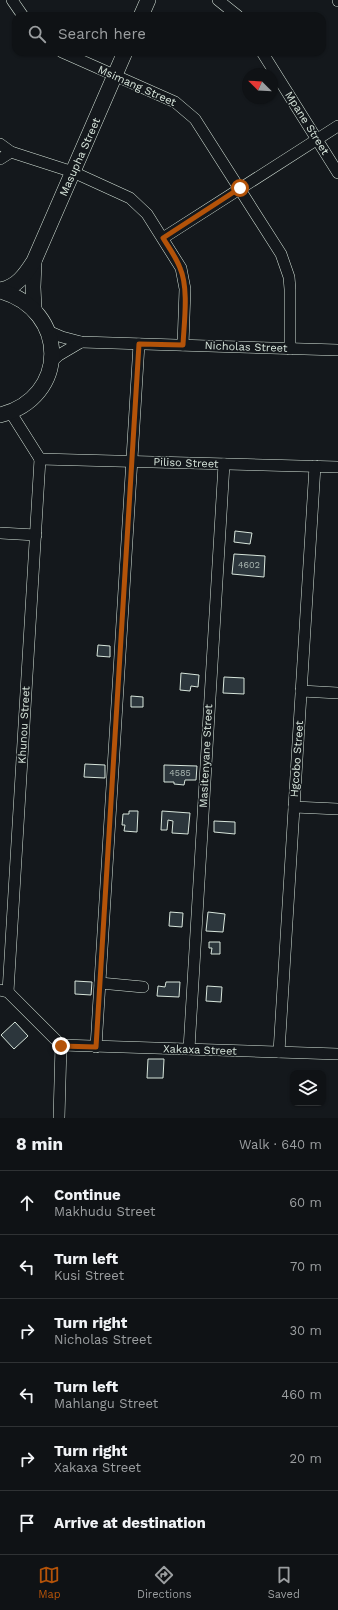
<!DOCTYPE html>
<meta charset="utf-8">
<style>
:root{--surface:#0f1215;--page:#181b1e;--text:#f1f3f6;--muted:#9b9ea0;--line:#2f3234;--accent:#b45309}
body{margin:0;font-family:"Work Sans",sans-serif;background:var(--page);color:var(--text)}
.controls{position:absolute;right:12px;bottom:12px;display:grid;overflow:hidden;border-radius:8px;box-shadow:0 1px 3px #0004}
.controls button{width:36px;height:36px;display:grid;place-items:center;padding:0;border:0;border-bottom:1px solid var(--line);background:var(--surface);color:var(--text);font:20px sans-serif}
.compass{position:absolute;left:242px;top:68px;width:36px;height:36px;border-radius:50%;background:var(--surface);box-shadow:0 1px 3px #0004;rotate:294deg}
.stop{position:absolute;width:12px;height:12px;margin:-9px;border:3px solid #b45309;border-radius:50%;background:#fff}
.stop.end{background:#b45309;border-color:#fff;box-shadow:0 1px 4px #0008}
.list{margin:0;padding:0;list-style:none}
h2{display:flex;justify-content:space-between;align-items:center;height:52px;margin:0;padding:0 16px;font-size:17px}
h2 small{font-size:13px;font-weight:400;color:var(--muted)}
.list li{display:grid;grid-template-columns:26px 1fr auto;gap:12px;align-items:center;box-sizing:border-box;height:64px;padding:0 16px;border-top:1px solid var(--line)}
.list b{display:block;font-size:15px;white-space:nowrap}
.list p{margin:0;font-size:13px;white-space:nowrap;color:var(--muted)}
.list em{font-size:13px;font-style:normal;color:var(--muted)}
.icon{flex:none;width:22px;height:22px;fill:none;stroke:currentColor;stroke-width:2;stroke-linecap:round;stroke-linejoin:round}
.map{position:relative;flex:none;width:338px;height:1118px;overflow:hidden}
.search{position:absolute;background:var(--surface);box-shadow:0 1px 3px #0004;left:12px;right:12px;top:12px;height:44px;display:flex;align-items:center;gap:10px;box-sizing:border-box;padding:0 14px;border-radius:12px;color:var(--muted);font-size:15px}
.sheet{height:436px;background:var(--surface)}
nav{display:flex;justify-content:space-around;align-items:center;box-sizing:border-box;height:56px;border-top:1px solid var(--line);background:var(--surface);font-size:11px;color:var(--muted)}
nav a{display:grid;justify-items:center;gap:2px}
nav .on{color:var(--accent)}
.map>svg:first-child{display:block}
</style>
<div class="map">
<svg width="338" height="1118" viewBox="0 0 338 1118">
<rect width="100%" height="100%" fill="#14181c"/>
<g fill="#2c363c" stroke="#d8e6dc">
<polygon points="235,531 252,533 250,544 234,542"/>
<polygon points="234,554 265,556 264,577 232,574"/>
<polygon points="98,645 110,646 110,657 97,656"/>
<polygon points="181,673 199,675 198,687 191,686 190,691 180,690"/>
<polygon points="224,677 244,678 244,694 223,693"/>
<polygon points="131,696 143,697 143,707 131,707"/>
<polygon points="85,764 105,765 105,778 84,777"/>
<polygon points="164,765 197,766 196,780 185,780 184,785 174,784 174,782 164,782"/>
<polygon points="129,811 138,811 137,832 124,831 125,825 122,825 123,814 129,814"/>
<polygon points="162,811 190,813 188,834 172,833 173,821 168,820 167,830 161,830"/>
<polygon points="214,821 235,822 235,834 214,832"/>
<polygon points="170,912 183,913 182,927 169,926"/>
<polygon points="208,912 225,914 223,932 206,931"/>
<polygon points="209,942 220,942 220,954 211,954 212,948 209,948"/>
<polygon points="75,981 92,982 91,995 75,994"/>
<polygon points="166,982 180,982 179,997 157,996 158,986 165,987"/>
<polygon points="207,986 222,987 221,1002 206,1001"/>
<polygon points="15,1022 28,1036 14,1049 1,1035"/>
<polygon points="148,1059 164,1059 163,1078 147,1078"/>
</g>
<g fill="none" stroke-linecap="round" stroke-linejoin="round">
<defs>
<g id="minor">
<polyline points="12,0 23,16"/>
<polyline points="218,0 238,16"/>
<polyline points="338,0 338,1"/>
<polyline points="62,52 175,102 195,119 281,254 289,277 290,289 290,349"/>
<polyline points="262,52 338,173"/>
<polyline points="0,144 11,152 73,172 130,198 147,214 181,268 185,289 183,345"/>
<polyline points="0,159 11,152"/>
<polyline points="163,238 338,126"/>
<polyline points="48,331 62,337 81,342 338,350"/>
<polyline points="51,362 59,355 81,342"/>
<polyline points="11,413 40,459"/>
<polyline points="40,459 338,467"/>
<polyline points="0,533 36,535"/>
<polyline points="301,691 338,693"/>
<polyline points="294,807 338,809"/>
<polyline points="100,983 143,987"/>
<polyline points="0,990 8,992 61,1045 59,1118"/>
<polyline points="8,992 40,459"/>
<polyline points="61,1045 338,1054"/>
<polyline points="96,1047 139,344"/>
<polyline points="189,1049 224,464"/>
<polyline points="279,1052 315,466"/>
</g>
<g id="major">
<polyline points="141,16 148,0"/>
<polyline points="34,262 33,287 34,309"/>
<path d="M0,290C17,287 25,275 34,261L125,52"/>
<path d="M0,291C69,310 69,398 0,415"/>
</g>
</defs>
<use href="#minor" stroke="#d8e6dc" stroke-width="12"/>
<use href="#major" stroke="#d8e6dc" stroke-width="16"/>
<use href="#minor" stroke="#14181c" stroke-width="11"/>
<use href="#major" stroke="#14181c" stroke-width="15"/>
</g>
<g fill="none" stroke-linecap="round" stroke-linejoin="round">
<path stroke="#b45309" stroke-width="5" d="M61,1046L96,1047L139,344L183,345C184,323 189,288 180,268C176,257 169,248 163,238L240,188"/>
</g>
<g text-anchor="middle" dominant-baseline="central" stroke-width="3" stroke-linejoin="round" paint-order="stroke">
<g font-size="9" fill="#adbab4">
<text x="249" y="565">4602</text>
<text x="180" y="773">4585</text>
</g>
<g font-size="11" fill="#d8e6dc" stroke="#14181c">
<text transform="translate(137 86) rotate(24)">Msimang Street</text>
<text transform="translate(307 123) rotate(58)">Mpane Street</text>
<text transform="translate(80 157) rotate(-66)">Masupha Street</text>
<text transform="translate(246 347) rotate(2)">Nicholas Street</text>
<text transform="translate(186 463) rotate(2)">Piliso Street</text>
<text transform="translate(24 725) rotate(-87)">Khunou Street</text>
<text transform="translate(206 756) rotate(-87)">Masitenyane Street</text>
<text transform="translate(297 759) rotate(-86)">Hgcobo Street</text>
<text transform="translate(200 1050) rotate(2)">Xakaxa Street</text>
</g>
</g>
</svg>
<div class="controls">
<button><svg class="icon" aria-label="layers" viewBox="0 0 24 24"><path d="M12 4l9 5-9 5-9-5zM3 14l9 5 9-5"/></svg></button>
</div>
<svg class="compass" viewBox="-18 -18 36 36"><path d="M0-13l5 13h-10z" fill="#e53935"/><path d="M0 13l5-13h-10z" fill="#9b9ea0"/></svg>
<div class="stop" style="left:240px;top:188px"></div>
<div class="stop end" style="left:61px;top:1046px"></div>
<div class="search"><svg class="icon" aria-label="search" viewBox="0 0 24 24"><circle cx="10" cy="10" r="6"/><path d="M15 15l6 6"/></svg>Search here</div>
</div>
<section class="sheet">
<h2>8 min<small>Walk · 640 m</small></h2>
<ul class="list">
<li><svg class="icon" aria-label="ahead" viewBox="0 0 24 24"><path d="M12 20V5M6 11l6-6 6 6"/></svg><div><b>Continue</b><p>Makhudu Street</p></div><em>60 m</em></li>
<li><svg class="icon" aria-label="left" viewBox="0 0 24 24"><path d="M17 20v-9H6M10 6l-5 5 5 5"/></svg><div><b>Turn left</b><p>Kusi Street</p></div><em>70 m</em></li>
<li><svg class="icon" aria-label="right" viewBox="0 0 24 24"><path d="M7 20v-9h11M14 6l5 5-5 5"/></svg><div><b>Turn right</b><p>Nicholas Street</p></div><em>30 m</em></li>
<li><svg class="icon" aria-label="left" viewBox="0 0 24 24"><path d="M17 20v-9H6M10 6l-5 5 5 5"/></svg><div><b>Turn left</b><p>Mahlangu Street</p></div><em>460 m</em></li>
<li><svg class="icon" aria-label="right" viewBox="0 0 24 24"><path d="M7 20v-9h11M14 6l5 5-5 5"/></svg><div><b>Turn right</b><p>Xakaxa Street</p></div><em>20 m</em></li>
<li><svg class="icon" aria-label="arrive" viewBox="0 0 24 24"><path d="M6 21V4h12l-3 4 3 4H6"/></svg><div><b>Arrive at destination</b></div></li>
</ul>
</section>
<nav>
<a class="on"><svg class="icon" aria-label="map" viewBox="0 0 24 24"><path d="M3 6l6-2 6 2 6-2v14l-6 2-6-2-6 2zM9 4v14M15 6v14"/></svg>Map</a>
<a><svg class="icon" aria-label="directions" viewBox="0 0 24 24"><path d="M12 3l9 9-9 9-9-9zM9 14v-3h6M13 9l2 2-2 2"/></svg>Directions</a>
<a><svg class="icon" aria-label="saved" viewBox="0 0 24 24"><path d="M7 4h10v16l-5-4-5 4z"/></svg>Saved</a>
</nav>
